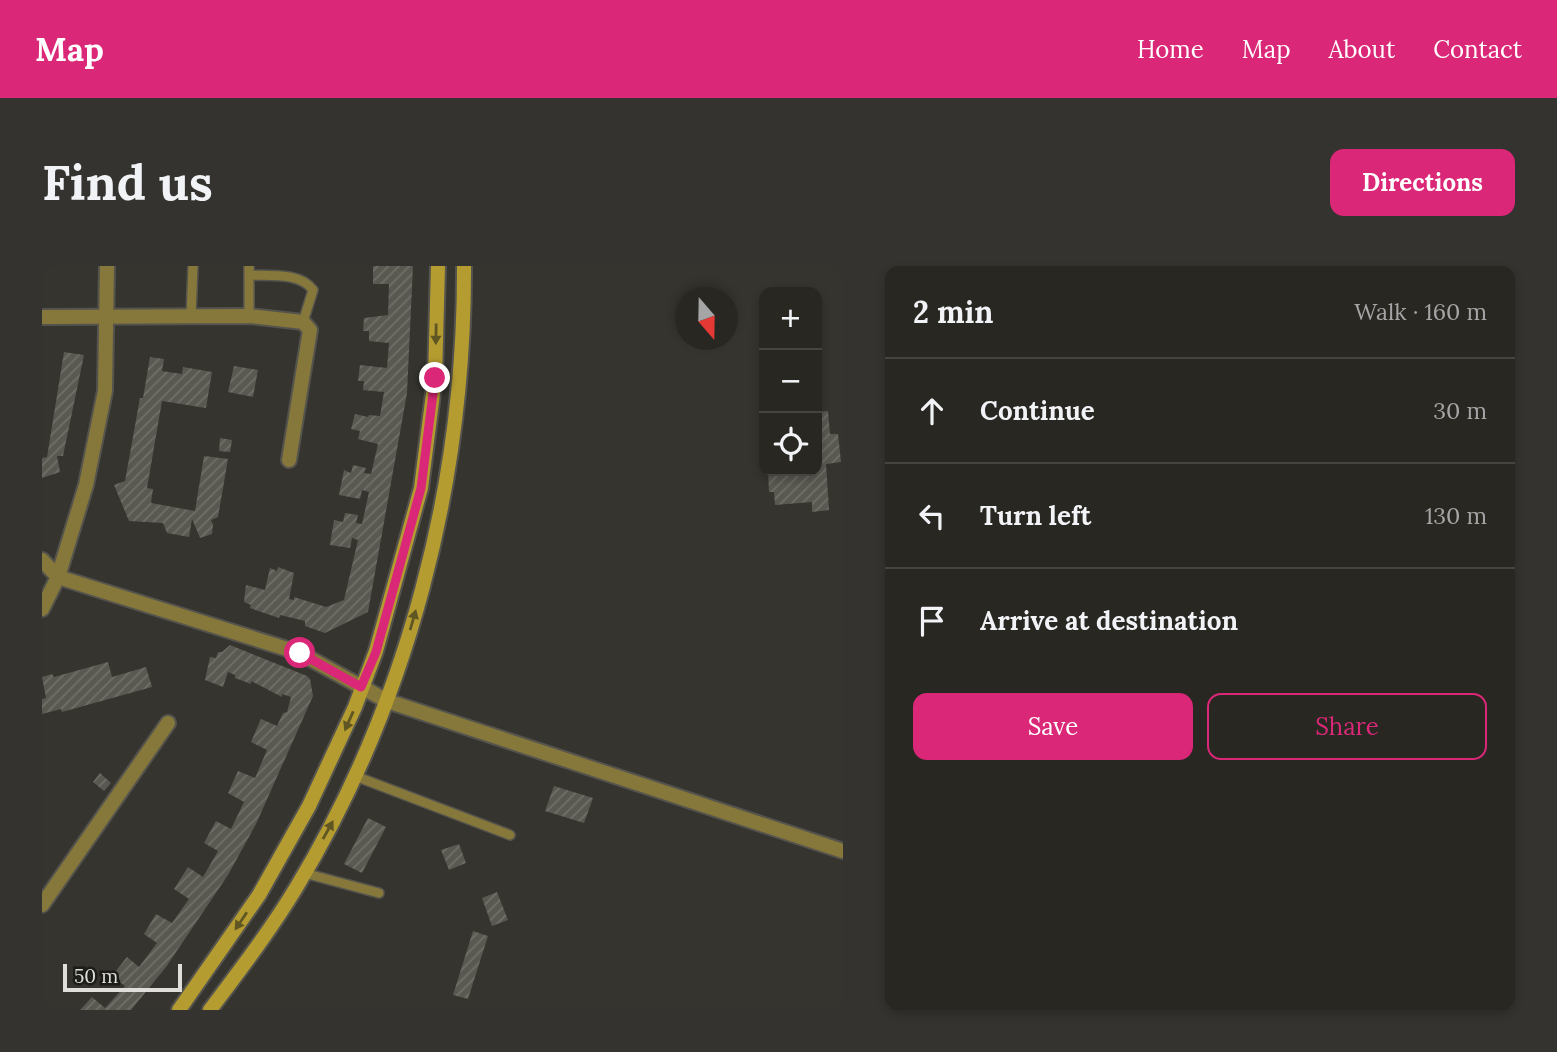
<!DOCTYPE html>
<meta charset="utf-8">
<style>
:root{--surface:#282722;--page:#34332f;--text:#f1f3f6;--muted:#a5a5a5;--line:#444440;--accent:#db2777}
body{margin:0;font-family:Lora,serif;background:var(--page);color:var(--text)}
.controls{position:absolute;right:21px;top:21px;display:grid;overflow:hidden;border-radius:14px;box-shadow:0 4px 10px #0003}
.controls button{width:63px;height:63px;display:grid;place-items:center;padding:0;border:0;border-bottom:2px solid var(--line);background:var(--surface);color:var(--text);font:35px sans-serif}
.compass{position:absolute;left:633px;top:21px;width:63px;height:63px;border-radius:50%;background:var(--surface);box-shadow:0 4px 10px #0003;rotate:160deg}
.scale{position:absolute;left:21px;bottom:18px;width:119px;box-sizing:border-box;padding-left:7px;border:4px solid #dfdeda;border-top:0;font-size:19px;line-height:24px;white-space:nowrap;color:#dfdeda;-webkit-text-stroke:5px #1c1c19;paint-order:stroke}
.stop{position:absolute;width:21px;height:21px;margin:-16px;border:5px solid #db2777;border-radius:50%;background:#fff}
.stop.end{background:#db2777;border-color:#fff;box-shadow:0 2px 7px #0008}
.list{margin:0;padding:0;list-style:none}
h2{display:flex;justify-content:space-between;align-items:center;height:91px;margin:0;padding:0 28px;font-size:30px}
h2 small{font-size:23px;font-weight:400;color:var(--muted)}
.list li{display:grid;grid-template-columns:46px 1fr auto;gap:21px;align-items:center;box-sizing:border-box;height:105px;padding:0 28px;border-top:2px solid var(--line)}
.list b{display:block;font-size:26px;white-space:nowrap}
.list em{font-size:23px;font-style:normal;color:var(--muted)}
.actions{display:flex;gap:14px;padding:21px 28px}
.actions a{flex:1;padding:16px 0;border:2px solid var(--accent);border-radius:14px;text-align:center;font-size:24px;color:var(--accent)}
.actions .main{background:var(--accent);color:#fff}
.icon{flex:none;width:38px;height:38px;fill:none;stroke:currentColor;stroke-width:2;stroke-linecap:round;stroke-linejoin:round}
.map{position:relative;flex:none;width:801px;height:744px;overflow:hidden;border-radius:14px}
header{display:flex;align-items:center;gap:42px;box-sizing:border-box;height:98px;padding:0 35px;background:var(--accent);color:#fff}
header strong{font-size:33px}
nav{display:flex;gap:38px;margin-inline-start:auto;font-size:24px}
.intro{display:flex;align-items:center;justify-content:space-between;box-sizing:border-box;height:168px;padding:0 42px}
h1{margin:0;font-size:49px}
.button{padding:18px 32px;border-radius:14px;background:var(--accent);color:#fff;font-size:24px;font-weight:700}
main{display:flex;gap:42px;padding:0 42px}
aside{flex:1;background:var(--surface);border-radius:14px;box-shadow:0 4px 10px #0003}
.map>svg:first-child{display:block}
</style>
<header>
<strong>Map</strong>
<nav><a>Home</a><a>Map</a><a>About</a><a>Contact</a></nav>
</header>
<div class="intro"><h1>Find us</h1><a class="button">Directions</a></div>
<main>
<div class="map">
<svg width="801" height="744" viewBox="0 0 801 744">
<defs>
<pattern id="building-hatch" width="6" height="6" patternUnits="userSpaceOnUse" patternTransform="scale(1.75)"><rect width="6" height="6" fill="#595851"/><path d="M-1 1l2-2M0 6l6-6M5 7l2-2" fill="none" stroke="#707069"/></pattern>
</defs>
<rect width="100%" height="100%" fill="#35342e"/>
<g fill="url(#building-hatch)">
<polygon points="331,0 371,0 365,127 326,346 283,367 263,360 263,355 238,349 237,352 208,342 209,339 202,336 204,319 223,324 228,302 235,305 236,301 252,307 247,333 252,334 252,331 284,341 302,334 316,274 310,272 308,282 288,279 292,254 301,256 303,247 316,249 314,257 320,258 327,226 320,224 318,233 297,229 302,204 309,207 311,199 324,202 322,207 329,208 336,178 316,173 318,165 309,163 313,148 326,151 327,149 338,150 342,126 321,124 322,115 316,115 318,99 345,102 347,77 327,75 327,65 321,65 322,52 346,49 347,18 331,18"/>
<polygon points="22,86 42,89 21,190 15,190 18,206 0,212 0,192 5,191"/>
<polygon points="108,91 122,93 120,105 140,108 141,101 170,106 164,142 120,135 105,222 111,223 109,237 153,245 162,190 186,193 176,251 169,254 171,259 170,268 158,272 150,253 147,271 125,267 121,257 87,255 72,219 83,215 98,132 101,132"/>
<polygon points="192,100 216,104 211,131 186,126"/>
<polygon points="786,145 788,168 796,168 799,196 784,198 787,244 770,246 770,236 733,239 732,226 727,226 726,205 775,205 775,146"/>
<polygon points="178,172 190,174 188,186 177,185"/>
<polygon points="188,379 265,410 268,413 271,430 214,558 186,609 124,701 89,744 38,744 50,731 63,742 83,720 70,710 85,691 97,701 115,677 102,668 114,648 130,657 147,633 132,623 146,601 161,611 176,585 162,577 174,555 189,563 202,536 186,527 196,505 213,512 225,484 209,476 219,453 235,460 241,447 245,446 249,431 240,428 240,431 209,415 209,418 193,412 193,409 186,406 181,421 163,414 168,391 174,392 176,386 180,386"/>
<polygon points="66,396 70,411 104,401 110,421 20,446 19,443 0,448 0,433 4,432 0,411 10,408 12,411"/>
<polygon points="58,507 69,517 62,525 51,516"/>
<polygon points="512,520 551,532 542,557 503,545"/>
<polygon points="326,552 344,561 320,607 302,598"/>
<polygon points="417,578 424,597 407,604 399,584"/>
<polygon points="455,626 466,654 450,660 440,632"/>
<polygon points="431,665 446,670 426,733 411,729"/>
</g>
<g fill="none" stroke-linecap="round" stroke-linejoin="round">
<defs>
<g id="lane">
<polyline points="207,0 207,50"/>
<path d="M207,9C228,10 258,6 271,24L261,56"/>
<polyline points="149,51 151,0"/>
<polyline points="313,510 468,569"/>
<polyline points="262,607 337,627"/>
</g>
<g id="street">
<polyline points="0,51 207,50 261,56 268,64 247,194"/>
<polyline points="0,294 16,311 258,387 345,435 801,585"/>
<polyline points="0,343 16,311 44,219 63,125 65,0"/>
<polyline points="0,639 126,457"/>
</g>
<g id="secondary">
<polyline points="137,744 217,629 267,540 313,441 334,385 379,222 393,112 396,0"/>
<path d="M168,744C198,704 228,665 254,622C366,437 423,216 422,0"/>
</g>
</defs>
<use href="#lane" stroke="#54534d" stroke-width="12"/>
<use href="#street" stroke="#54534d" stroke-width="18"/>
<use href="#secondary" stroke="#54534d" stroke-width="18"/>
<use href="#lane" stroke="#86773a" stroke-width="9"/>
<use href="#street" stroke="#86773a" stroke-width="14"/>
<use href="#secondary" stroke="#b49c30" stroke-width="14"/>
</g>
<defs><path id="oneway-solid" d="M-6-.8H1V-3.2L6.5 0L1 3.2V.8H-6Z" transform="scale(1.75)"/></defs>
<g fill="#605623">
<use href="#oneway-solid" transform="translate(394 68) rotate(91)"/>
<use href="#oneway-solid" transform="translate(371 354) rotate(-74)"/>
<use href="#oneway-solid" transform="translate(307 455) rotate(114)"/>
<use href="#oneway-solid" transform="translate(286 564) rotate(-61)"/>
<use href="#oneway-solid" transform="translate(199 655) rotate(124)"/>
</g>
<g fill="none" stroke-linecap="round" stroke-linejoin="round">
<polyline stroke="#db2777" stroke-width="9" points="258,387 319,421 334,386 379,222 393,112"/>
</g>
</svg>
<div class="controls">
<button>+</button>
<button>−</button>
<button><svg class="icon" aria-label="locate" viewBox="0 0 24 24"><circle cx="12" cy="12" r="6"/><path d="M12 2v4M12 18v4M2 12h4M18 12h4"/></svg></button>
</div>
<svg class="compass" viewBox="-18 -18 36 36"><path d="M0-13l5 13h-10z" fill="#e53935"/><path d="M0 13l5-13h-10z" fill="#a5a5a5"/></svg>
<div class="scale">50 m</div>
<div class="stop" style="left:258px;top:387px"></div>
<div class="stop end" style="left:393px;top:112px"></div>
</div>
<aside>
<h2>2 min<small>Walk · 160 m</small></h2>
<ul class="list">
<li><svg class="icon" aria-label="ahead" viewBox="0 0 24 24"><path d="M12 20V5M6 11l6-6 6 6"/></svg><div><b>Continue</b></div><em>30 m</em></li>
<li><svg class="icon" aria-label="left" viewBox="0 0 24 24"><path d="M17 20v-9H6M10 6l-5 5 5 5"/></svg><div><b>Turn left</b></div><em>130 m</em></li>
<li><svg class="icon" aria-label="arrive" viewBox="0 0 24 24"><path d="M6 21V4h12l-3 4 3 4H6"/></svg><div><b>Arrive at destination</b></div></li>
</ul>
<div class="actions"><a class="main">Save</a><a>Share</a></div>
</aside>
</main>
